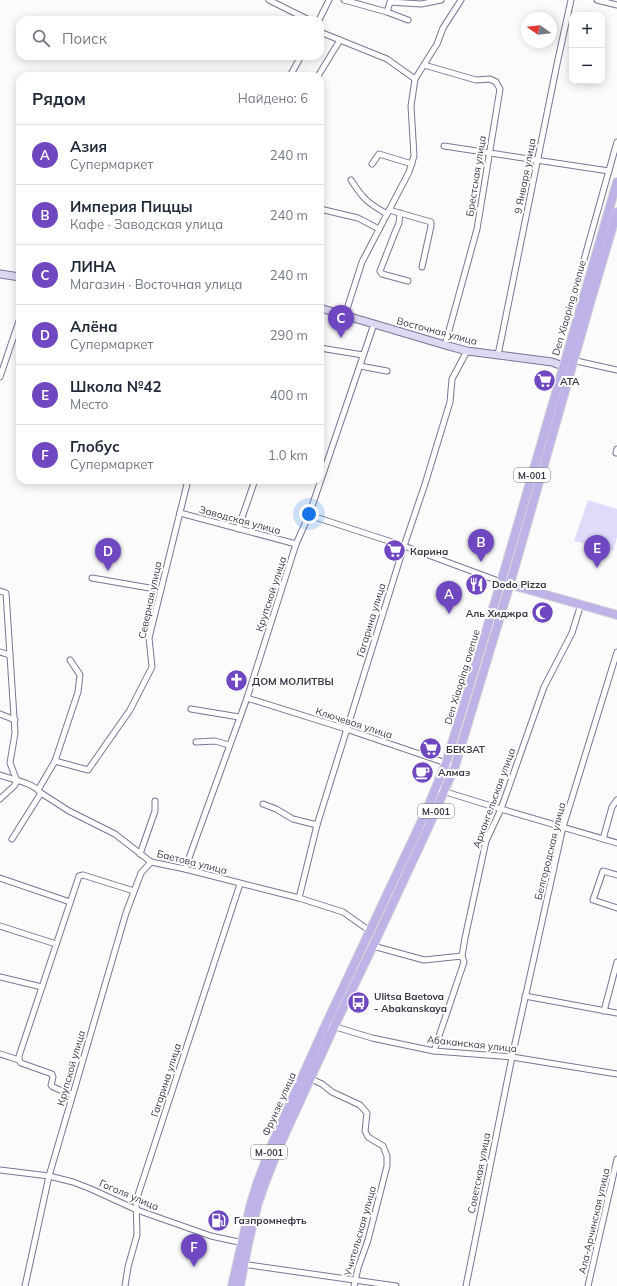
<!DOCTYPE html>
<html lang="ru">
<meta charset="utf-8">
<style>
:root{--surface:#fff;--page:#f6f6f7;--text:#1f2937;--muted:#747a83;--line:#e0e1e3;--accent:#6f48c1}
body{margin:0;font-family:Mulish,sans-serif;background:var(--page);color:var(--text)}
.controls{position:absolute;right:12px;top:12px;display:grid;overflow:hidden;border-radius:8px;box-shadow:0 2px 10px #0003}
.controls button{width:36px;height:36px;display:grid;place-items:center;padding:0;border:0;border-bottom:1px solid var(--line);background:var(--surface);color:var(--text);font:20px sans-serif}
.compass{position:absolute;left:521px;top:12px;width:36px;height:36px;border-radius:50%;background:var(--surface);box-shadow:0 2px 10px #0003;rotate:284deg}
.you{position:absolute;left:309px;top:514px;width:14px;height:14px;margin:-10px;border:3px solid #fff;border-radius:50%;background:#1a73e8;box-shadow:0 0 0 6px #1a73e833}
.badge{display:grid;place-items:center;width:26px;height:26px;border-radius:50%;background:var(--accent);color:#fff;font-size:13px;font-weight:700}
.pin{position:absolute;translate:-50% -33px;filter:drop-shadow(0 1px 2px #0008)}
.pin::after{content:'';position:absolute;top:21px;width:14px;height:12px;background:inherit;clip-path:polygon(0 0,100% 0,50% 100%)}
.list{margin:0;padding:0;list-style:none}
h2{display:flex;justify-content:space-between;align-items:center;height:52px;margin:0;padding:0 16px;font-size:17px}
h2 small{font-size:13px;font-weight:400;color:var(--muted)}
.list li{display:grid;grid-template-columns:26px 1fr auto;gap:12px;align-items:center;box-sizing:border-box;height:60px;padding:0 16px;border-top:1px solid var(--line)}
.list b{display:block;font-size:15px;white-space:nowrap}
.list p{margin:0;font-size:13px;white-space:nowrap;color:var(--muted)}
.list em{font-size:13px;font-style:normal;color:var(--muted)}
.icon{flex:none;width:22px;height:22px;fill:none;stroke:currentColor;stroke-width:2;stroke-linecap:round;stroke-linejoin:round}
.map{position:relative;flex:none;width:617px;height:1286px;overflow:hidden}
.search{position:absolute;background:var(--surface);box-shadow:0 2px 10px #0003;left:16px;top:16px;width:308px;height:44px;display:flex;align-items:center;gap:10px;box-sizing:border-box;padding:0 14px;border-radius:12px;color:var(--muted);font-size:15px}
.panel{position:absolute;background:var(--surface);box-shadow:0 2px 10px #0003;left:16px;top:72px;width:308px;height:412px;border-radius:12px}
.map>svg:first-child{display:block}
</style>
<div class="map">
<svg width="617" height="1286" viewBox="0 0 617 1286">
<rect width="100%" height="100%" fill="#fbfbfb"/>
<polygon fill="#e0dafb" points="588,500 617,509 617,537 613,551 574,541"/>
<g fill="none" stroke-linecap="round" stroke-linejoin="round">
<defs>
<g id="street">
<polyline points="269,0 309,20"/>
<polyline points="344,0 387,12 390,2 421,4 441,0"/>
<polyline points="597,0 617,5"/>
<polyline points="387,12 408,20"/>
<polyline points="319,20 329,0"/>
<polyline points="320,32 387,59 415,79"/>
<polyline points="424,65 476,80 490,79 496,82 500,89 477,229 445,345"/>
<polyline points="290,76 301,56"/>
<polyline points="318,76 340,40"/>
<polyline points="444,146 609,171"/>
<polyline points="372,164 379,154 412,164"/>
<path d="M351,180C363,199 368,203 387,214"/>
<polyline points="320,209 358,218 379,229"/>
<polyline points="389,210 431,222 431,226 422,267"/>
<polyline points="400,213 399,223 394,235 380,271 382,274 408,281"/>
<polyline points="571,306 617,142"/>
<polyline points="345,315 362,262 409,172 414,156 411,106 415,79 437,44 443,28 461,0"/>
<polyline points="320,348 363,355"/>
<polyline points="498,355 557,64 571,0"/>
<polyline points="572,360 617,370"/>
<polyline points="360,366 387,371"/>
<polyline points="0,377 20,318"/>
<polyline points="616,453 617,449"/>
<polyline points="180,513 296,544"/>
<polyline points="309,515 404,546 501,582"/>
<polyline points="238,529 255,480"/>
<polyline points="92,578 161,590"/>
<polyline points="0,591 6,593 15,733 10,763 17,781 14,786 0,799"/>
<polyline points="0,652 10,655"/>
<polyline points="247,698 346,729 455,766"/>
<polyline points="191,709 239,717"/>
<polyline points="0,714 15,720"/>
<polyline points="196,742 215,741 229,745"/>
<polyline points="55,761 88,770 130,710 152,667 149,638 188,480"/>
<path d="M0,775C13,780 32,782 41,793L69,811L115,834L151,862L185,869L299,898L343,912L370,931"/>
<polyline points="436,789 501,809 617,843"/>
<polyline points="38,790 55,761 78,692 80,675 70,660"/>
<polyline points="263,804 276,809 293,819 317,825"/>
<polyline points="12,839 41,793"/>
<polyline points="603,839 612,807 617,800"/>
<polyline points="140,854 155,811 155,801"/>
<polyline points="185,869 247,698 296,544 309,515 374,324"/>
<polyline points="617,875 603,871 593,900 617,908"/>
<polyline points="0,878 70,902"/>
<polyline points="299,898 317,825 404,546 425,484 450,402 452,379 467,351"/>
<polyline points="0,926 56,944"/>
<polyline points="373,946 424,960 462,956"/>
<polyline points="0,977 42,987 79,876 83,875 134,891"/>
<polyline points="42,987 19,1056 19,1060 21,1063 52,1074 53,1077 51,1085 53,1087 72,1095"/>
<polyline points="525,996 617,1013"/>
<polyline points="604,1011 617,962"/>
<polyline points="326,1024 372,1038 434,1051 512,1057 617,1074"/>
<polyline points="434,1051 464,962 462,956 465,938 486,841 501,809 544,687 572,633 581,604"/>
<polyline points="0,1054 19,1060"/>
<polyline points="311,1079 322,1084 332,1092 360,1105 367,1113 365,1131 368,1137 383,1146 387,1156 387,1166 368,1240 358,1268 354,1286"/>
<polyline points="0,1170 49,1176 73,1182 91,1189 137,1210 211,1236 243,1243"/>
<polyline points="242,1264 396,1286"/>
<polyline points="25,1286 49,1176 126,913 141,873 151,862"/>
<polyline points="125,1286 128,1267 137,1235 136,1201 240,884"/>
<polyline points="466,1286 512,1057 563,827 617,652"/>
<polyline points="588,1286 617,1159"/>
</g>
<g id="secondary">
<polyline points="0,274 20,277"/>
<polyline points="320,308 445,345 467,351 552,362 568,368"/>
</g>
<g id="primary">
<polyline points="505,583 617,615"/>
<polyline points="232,1286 251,1203 258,1181 272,1144 326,1024 424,816 446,763 504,572 617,182"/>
<polyline points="240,1286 248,1244 258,1203 265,1183 280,1145 334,1027 373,946 428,828 455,766 510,584 591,300 617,212"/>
</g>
</defs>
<use href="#street" stroke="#7b7594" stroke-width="7"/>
<use href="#secondary" stroke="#7b7594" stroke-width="9"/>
<use href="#primary" stroke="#d8d7da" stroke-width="10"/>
<use href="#street" stroke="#fff" stroke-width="5"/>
<use href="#secondary" stroke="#dfd8f2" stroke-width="7"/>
<use href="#primary" stroke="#beb2e6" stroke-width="8"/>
</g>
<defs>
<symbol id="supermarket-disc" viewBox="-11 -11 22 22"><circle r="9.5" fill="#6f48c1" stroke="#fff"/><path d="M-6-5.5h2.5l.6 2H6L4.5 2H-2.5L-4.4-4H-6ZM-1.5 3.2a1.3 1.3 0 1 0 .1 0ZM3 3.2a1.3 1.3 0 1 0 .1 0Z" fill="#fff"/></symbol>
<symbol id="restaurant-disc" viewBox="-11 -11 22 22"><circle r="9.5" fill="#6f48c1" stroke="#fff"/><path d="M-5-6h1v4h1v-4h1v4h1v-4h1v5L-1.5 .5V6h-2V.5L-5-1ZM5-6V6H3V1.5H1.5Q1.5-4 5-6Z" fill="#fff"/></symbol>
<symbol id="mosque-disc" viewBox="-11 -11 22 22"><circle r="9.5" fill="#6f48c1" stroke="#fff"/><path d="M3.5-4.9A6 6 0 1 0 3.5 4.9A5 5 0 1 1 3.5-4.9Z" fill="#fff"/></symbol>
<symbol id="church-disc" viewBox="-11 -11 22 22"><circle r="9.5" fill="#6f48c1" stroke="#fff"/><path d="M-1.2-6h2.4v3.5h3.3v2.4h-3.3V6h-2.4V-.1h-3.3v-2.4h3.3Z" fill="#fff"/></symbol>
<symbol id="cafe-disc" viewBox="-11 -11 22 22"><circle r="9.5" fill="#6f48c1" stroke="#fff"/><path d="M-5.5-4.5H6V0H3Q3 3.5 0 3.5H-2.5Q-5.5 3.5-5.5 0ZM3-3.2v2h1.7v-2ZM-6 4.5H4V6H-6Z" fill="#fff"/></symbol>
<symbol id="bus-disc" viewBox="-11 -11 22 22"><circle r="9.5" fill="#6f48c1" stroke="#fff"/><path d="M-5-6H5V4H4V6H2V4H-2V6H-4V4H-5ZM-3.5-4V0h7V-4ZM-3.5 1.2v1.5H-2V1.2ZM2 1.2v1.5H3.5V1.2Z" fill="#fff"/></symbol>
<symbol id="fuel-disc" viewBox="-11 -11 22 22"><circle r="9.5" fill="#6f48c1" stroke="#fff"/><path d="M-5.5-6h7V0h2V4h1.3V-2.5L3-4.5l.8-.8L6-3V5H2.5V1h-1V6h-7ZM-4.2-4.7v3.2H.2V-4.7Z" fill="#fff"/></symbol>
</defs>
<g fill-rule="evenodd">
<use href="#supermarket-disc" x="532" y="368" width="25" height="25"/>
<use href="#supermarket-disc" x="382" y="538" width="25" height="25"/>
<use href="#restaurant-disc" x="464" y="572" width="25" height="25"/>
<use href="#mosque-disc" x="530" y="600" width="25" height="25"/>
<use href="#church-disc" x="224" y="668" width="25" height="25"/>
<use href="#supermarket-disc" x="418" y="736" width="25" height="25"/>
<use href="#cafe-disc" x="410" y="760" width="25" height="25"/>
<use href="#bus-disc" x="346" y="990" width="25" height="25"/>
<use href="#fuel-disc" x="206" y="1208" width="25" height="25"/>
</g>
<g text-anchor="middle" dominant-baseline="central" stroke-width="4" stroke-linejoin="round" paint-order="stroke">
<g fill="#fff" stroke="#76747e" stroke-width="1">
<rect x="514" y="468" width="36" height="14" rx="3"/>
<rect x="418" y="804" width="36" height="14" rx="3"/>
<rect x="251" y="1145" width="36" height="14" rx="3"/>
</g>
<g font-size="9" font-weight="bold" fill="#3b3846">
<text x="532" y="475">M-001</text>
<text x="436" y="811">M-001</text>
<text x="269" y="1152">M-001</text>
</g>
<g font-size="10" fill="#3b3846" stroke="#fff">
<text transform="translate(476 176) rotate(-81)">Брестская улица</text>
<text transform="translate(525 176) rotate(-79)">9 Января улица</text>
<text transform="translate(569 308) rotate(-74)">Den Xiaoping avenue</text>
<text transform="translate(437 331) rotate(15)">Восточная улица</text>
<text transform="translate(240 520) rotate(15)">Заводская улица</text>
<text transform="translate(271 594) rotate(-72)">Крупской улица</text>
<text transform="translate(150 600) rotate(-78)">Северная улица</text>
<text transform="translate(371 620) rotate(-73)">Гагарина улица</text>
<text transform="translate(462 677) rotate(-73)">Den Xiaoping avenue</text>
<text transform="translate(354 723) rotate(18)">Ключевая улица</text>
<text transform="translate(494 798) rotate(-70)">Архангельская улица</text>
<text transform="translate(550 851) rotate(-76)">Белгородская улица</text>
<text transform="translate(192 862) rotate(14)">Баетова улица</text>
<text transform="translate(472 1044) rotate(6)">Абаканская улица</text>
<text transform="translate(71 1068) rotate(-74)">Крупской улица</text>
<text transform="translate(166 1080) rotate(-72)">Гагарина улица</text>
<text transform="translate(279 1104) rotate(-66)">Фрунзе улица</text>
<text transform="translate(479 1173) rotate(-79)">Советская улица</text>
<text transform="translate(129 1195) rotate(23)">Гоголя улица</text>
<text transform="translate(594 1221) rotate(-77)">Ала-Арчинская улица</text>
<text transform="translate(360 1231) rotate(-74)">Учительская улица</text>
</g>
<g font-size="10" font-weight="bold" fill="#3b3846" stroke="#fff" text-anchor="start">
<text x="560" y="381">АТА</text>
<text x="410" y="551">Карина</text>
<text x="492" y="584">Dodo Pizza</text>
<text x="528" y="613" text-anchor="end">Аль Хиджра</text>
<text x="252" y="681">ДОМ МОЛИТВЫ</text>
<text x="446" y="749">БЕКЗАТ</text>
<text x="438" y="772">Алмаз</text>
<text x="374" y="996">Ulitsa Baetova<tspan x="374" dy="12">- Abakanskaya</tspan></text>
<text x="234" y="1220">Газпромнефть</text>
</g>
</g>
</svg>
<div class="controls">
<button>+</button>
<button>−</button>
</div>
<svg class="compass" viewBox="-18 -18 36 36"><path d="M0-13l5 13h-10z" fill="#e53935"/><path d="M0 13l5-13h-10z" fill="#747a83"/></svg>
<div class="you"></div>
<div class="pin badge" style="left:449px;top:614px">A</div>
<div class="pin badge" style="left:481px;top:562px">B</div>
<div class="pin badge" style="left:341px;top:338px">C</div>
<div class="pin badge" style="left:108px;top:571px">D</div>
<div class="pin badge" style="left:597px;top:568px">E</div>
<div class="pin badge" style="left:194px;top:1267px">F</div>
<div class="search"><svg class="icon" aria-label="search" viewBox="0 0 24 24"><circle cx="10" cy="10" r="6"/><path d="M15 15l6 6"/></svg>Поиск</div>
<section class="panel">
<h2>Рядом<small>Найдено: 6</small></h2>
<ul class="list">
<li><span class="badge">A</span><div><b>Азия</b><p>Супермаркет</p></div><em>240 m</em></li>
<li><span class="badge">B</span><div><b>Империя Пиццы</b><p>Кафе · Заводская улица</p></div><em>240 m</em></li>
<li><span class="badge">C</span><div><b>ЛИНА</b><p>Магазин · Восточная улица</p></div><em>240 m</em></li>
<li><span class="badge">D</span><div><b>Алёна</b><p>Супермаркет</p></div><em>290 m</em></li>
<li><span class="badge">E</span><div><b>Школа №42</b><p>Место</p></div><em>400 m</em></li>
<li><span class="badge">F</span><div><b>Глобус</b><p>Супермаркет</p></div><em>1.0 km</em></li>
</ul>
</section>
</div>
